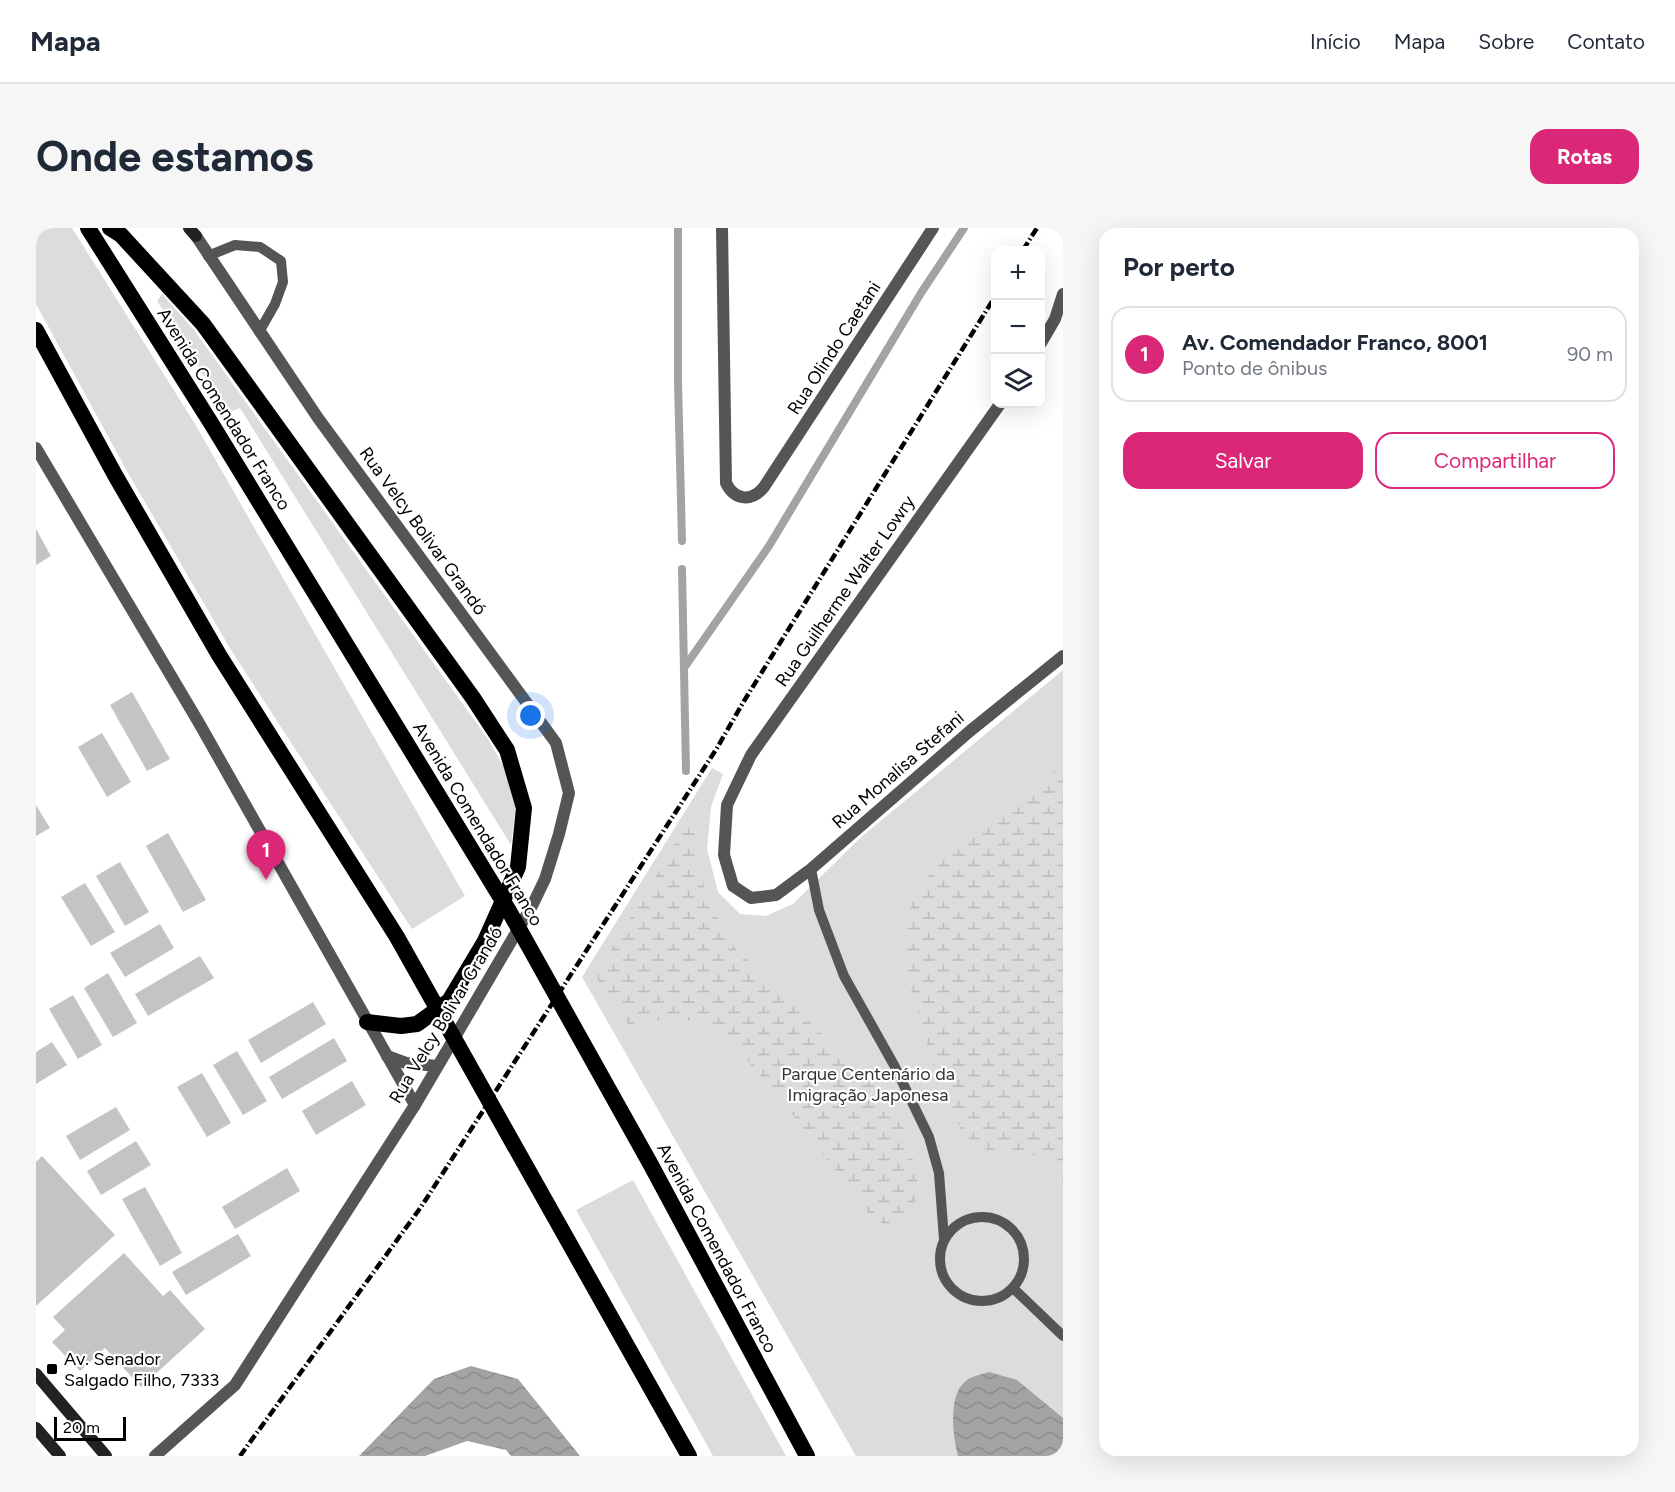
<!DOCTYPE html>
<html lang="pt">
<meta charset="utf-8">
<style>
:root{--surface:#fff;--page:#f6f6f7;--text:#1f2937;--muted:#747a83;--line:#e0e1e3;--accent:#db2777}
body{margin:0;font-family:Figtree,sans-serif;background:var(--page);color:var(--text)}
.controls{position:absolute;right:18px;top:18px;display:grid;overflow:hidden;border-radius:12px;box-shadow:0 6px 24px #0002}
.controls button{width:54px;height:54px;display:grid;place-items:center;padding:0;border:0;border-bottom:2px solid var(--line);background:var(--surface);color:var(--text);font:30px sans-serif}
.scale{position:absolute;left:18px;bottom:15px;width:72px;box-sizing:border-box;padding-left:6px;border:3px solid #000;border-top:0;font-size:16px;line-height:21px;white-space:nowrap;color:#000;-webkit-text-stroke:4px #fff;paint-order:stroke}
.you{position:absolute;left:495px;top:488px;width:21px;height:21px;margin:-15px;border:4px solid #fff;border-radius:50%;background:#1a73e8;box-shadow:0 0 0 9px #1a73e833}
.badge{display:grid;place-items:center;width:39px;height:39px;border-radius:50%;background:var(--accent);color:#fff;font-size:20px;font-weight:700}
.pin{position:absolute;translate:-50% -50px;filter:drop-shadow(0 2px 3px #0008)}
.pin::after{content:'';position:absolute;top:32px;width:21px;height:18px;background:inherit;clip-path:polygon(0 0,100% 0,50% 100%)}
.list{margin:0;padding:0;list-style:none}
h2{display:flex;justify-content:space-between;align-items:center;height:78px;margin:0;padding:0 24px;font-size:26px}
h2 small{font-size:20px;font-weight:400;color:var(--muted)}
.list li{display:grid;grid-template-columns:39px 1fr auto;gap:18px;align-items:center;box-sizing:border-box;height:96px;margin:0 12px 12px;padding:0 12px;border:2px solid var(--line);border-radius:18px}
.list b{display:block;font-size:22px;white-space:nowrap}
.list p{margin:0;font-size:20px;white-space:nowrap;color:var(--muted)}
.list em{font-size:20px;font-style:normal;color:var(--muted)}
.actions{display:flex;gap:12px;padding:18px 24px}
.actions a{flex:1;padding:14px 0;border:2px solid var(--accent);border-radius:18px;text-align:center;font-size:21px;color:var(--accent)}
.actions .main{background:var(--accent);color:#fff}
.icon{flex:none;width:33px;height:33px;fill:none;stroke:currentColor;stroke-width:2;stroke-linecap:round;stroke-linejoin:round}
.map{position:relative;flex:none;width:1027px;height:1228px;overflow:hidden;border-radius:18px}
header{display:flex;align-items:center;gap:36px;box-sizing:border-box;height:84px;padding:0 30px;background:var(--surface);border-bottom:2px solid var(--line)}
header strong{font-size:28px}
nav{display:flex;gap:33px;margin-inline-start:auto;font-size:21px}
.intro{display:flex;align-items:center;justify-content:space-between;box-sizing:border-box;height:144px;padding:0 36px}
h1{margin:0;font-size:42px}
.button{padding:15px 27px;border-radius:18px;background:var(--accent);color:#fff;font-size:21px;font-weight:700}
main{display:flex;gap:36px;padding:0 36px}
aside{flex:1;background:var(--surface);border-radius:18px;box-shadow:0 6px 24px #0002}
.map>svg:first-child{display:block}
</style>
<header>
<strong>Mapa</strong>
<nav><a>Início</a><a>Mapa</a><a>Sobre</a><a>Contato</a></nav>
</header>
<div class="intro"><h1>Onde estamos</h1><a class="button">Rotas</a></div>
<main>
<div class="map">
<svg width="1027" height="1228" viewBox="0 0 1027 1228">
<defs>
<pattern id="wetland-marsh" width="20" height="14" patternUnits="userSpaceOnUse" patternTransform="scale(1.5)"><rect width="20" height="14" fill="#dcdcdc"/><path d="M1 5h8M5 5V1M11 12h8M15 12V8" fill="none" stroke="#bbb"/></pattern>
<pattern id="water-waves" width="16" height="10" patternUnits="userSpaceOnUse" patternTransform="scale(1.5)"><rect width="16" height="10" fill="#a3a3a3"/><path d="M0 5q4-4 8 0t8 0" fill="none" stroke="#8b8b8b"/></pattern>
</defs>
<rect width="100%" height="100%" fill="#fff"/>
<g fill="#dcdcdc">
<polygon points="0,0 36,0 159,196 429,668 376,701 195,422 92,245 0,76"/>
<polygon points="126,66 158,102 452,511 482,564 475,617 204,180 191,185 121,73"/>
<polygon points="1027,442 1027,1228 820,1228 546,749 676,540 687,546 675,579 671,621 682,664 704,686 730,688 757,676 824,610"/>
<polygon points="597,952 750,1228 677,1228 540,982"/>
</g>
<g fill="url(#wetland-marsh)">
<polygon points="1027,534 1027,954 1022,943 1004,929 983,924 959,927 929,908 906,866 873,756 870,699 879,663 902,637 937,605 1002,557"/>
<polygon points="657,586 659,625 672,673 699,720 856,876 873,913 882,958 878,983 868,996 852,1000 830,983 747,874 697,816 664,793 630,791 602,797 592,796 567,765 560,747"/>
</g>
<g fill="url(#water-waves)">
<polygon points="435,1138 482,1151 544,1228 475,1228 470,1222 431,1213 389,1228 323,1228 398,1151"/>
<path d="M953,1144L981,1152L1027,1190V1228H922C917,1208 911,1166 931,1152C937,1148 947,1146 953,1144Z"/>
</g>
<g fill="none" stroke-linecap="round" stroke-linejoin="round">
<g stroke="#a3a3a3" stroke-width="8">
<polyline points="642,0 642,154 646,313"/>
<polyline points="646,341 650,543"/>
<polyline points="648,440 733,318 885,65 928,0"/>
</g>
</g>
<g fill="#c4c4c4">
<polygon points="0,301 15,328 0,337"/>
<polygon points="96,464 134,531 111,543 74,477"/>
<polygon points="66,505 95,554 71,569 42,519"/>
<polygon points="0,577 14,600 0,608"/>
<polygon points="132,605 170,672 147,684 110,618"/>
<polygon points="84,634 113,684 89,698 60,648"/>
<polygon points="49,655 79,704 55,718 25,669"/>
<polygon points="124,696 138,720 89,749 74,725"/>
<polygon points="164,728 178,750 112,788 99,766"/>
<polygon points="72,745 101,795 77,809 48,760"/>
<polygon points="37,767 66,817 42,831 13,781"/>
<polygon points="277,774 290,796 225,835 212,812"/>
<polygon points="298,810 311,833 246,871 233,849"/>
<polygon points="16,814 31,837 0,856 0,824"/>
<polygon points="201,823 231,873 207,887 177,837"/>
<polygon points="166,845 195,895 171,909 141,859"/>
<polygon points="316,853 330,877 280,907 266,883"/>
<polygon points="80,879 94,902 44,932 30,908"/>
<polygon points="100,913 115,937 65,967 51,943"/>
<polygon points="6,928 79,1007 0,1078 0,934"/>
<polygon points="251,940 264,963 199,1001 186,979"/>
<polygon points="109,959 146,1025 124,1038 86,971"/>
<polygon points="202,1006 215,1028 150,1067 136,1044"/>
<polygon points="88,1025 127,1068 134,1062 169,1101 105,1159 69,1120 44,1143 16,1114 29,1102 17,1089"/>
</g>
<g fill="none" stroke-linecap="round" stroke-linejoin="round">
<g stroke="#555" stroke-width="10">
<polyline points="172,28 199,17 224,19 245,33 247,54 239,76 223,104"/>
<polyline points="775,641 783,682 808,748 858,837 893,909 903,945 908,1011"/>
<circle cx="946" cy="1031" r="42"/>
<polyline points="977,1060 1027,1108"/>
</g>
<g stroke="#555" stroke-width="12">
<path d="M686,0L690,255C699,273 716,274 728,259L897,0"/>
<polyline points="1005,115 1019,91 1027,66"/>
<polyline points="964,176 715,527 691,577 688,627 697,658 715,670 740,667 775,641 934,503 1027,428"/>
</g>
<g stroke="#555" stroke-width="12">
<polyline points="0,220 163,495 379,877"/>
<polyline points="351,828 370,835 401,838"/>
<polyline points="119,1228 199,1157 379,877 497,676 509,651 523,606 533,565 520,515 282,190 160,8"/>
</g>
<g stroke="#222" stroke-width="12">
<polyline points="153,0 160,8"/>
<polyline points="0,1146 70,1228"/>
<polyline points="0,1200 24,1228"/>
</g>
<g stroke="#000" stroke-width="16">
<polyline points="52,0 175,195 473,683 615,937 771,1228"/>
<polyline points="74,0 85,7 167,96 437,470 471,522 488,580 482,639 449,713 413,773 381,796 365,798 331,794"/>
<polyline points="0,102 79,247 183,427 361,709 653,1228"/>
</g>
<g stroke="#000" stroke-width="4.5" stroke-dasharray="9 3 1.5 3" stroke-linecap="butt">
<polyline points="987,22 1001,0"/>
<polyline points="204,1228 385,979 681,520 708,473 960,67"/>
</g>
</g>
<rect fill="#000" stroke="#fff" stroke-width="2" x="10" y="1135" width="12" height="12" rx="3"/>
<g text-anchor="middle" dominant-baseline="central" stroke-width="4.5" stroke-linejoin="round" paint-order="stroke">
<g font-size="18" fill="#000" stroke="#fff">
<text transform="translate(798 120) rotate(-57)">Rua Olindo Caetani</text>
<text transform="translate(188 181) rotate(58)">Avenida Comendador Franco</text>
<text transform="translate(387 303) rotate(54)">Rua Velcy Bolivar Grandó</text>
<text transform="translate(809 363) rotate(-55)">Rua Guilherme Walter Lowry</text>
<text transform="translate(862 542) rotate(-41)">Rua Monalisa Stefani</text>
<text transform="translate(442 596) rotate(59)">Avenida Comendador Franco</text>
<text transform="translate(410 787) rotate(-59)">Rua Velcy Bolivar Grandó</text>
<text transform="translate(681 1020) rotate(62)">Avenida Comendador Franco</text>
</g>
<g font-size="18" fill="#333" stroke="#fff">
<text x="832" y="846">Parque Centenário da<tspan x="832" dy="21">Imigração Japonesa</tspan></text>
</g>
<g font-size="18" fill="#000" stroke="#fff" text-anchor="start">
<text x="28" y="1131">Av. Senador<tspan x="28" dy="21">Salgado Filho, 7333</tspan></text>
</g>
</g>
</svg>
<div class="controls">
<button>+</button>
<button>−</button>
<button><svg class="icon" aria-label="layers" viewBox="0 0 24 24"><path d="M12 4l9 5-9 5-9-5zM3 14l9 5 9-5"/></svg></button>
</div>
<div class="scale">20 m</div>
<div class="you"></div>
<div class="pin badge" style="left:230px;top:652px">1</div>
</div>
<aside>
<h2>Por perto<small></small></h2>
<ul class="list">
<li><span class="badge">1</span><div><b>Av. Comendador Franco, 8001</b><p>Ponto de ônibus</p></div><em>90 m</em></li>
</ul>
<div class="actions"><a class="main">Salvar</a><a>Compartilhar</a></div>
</aside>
</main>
